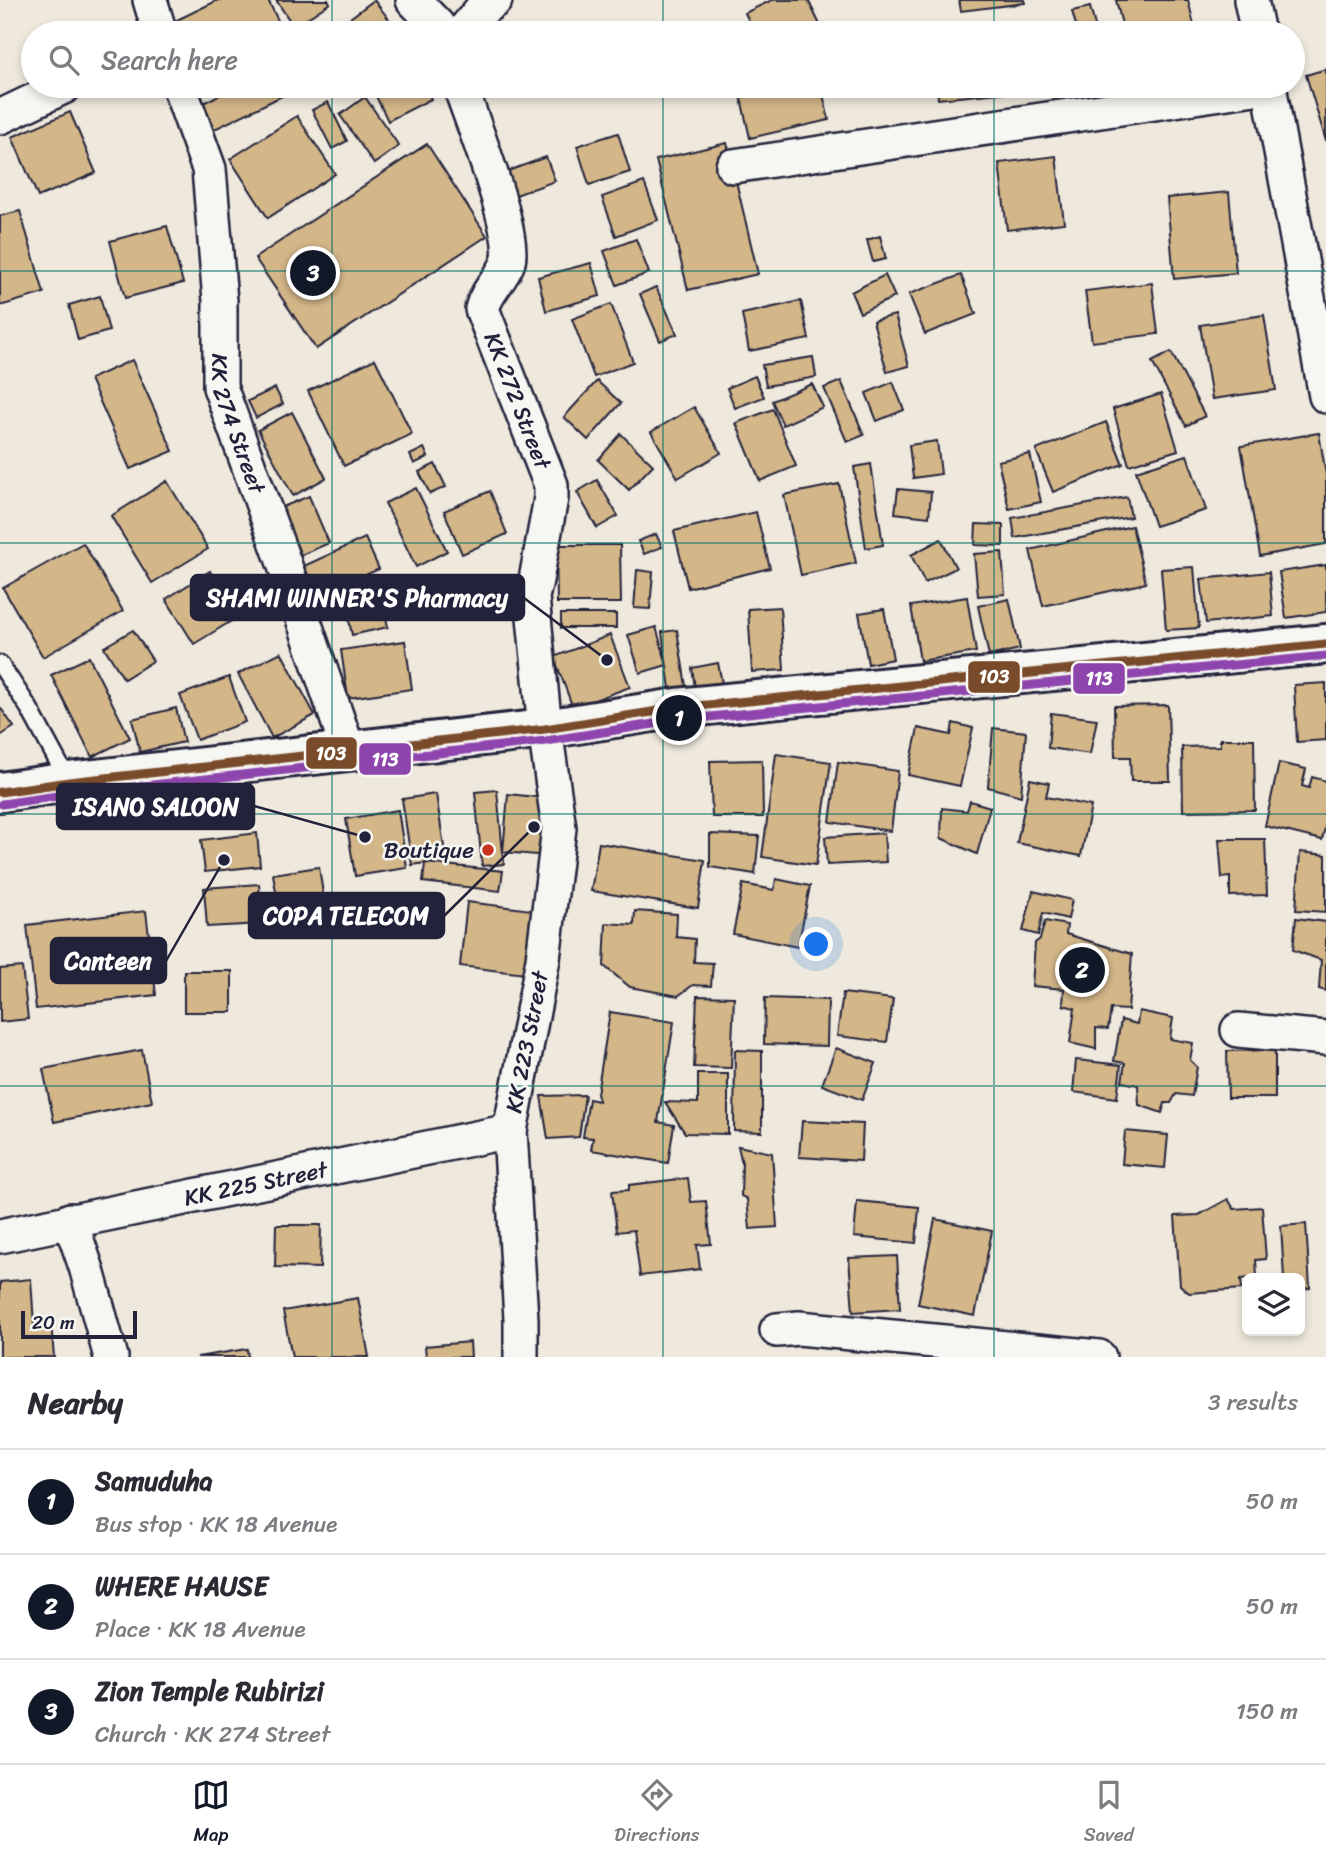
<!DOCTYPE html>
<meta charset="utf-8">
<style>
:root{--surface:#fff;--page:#f2f2f3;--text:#2b2b33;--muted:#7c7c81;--line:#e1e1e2;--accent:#111827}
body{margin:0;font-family:Sriracha,sans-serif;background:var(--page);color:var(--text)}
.controls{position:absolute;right:21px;bottom:21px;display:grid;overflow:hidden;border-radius:10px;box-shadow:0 4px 10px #0003}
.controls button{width:63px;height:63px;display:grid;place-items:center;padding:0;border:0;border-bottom:2px solid var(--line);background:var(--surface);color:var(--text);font:35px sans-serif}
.scale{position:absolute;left:21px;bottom:18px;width:116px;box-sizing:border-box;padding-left:7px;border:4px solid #22223b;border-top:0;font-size:19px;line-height:24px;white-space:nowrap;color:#22223b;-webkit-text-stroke:5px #f6f6f2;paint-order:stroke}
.you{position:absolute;left:817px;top:945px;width:24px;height:24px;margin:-18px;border:5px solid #fff;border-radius:50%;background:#1a73e8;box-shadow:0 0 0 10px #1a73e833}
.badge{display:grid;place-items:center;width:46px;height:46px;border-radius:50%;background:var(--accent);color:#fff;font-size:23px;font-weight:700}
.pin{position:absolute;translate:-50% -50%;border:4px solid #fff;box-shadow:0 2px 7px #0006}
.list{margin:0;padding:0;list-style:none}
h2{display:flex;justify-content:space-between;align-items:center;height:91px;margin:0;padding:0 28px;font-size:30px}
h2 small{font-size:23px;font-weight:400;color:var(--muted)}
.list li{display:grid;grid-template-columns:46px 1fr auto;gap:21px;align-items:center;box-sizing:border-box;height:105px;padding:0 28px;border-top:2px solid var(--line)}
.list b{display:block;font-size:26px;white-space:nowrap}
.list p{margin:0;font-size:23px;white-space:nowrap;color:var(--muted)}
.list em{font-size:23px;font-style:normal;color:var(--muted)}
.icon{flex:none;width:38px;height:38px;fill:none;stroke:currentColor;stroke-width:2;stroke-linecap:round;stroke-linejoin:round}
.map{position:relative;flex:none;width:1326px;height:1357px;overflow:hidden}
.search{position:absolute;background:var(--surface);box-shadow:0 4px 10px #0003;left:21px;right:21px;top:21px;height:77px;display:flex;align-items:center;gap:18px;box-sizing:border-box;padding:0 24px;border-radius:38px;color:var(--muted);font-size:26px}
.sheet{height:406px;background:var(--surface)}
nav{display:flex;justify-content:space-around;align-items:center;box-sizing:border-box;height:98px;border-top:2px solid var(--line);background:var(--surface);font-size:19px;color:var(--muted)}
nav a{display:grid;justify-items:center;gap:4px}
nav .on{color:var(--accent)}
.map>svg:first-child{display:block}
</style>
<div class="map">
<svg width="1326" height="1357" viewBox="0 0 1326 1357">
<rect width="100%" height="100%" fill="#efe9dd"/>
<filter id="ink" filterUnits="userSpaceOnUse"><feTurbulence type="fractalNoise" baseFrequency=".0143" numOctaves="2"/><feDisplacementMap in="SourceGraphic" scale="14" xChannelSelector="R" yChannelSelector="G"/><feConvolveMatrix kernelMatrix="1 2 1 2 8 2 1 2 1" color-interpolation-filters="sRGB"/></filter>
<g filter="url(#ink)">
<g fill="#d4b789" stroke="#22223b" stroke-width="2">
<polygon points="218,0 268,0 284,33 184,33 177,20"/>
<polygon points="276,0 328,0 330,3 294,27"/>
<polygon points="374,0 398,31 394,33 341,33 337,28"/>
<polygon points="772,0 808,0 824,33 755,33 745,13"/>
<polygon points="959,0 1024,0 1025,3 961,11"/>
<polygon points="1116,0 1188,0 1196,33 1124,33"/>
<polygon points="1090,7 1097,33 1078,33 1072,11"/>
<polygon points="1326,69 1326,141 1306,75"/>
<polygon points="237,86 282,86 286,94 213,130 201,104"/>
<polygon points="334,86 350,86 340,94"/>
<polygon points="371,86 425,86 431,99 388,121"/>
<polygon points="774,86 821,86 829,120 750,138 740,94"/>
<polygon points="937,86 1029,86 1030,90 938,99"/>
<polygon points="365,97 399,146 374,164 340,115"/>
<polygon points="328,102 347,141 332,149 312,110"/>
<polygon points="70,112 96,173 38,197 12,137"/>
<polygon points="297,116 335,174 268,218 230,159"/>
<polygon points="618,133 630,172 589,185 577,146"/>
<polygon points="727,143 758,274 688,290 656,160"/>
<polygon points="427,144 487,236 316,349 255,258"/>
<polygon points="1056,156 1064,223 1007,230 999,163"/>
<polygon points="546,157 555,181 516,195 508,171"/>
<polygon points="644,182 658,220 616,236 602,197"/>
<polygon points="1229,192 1236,273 1174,279 1167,198"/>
<polygon points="20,211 44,293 0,306 0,216"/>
<polygon points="167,226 183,283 125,298 110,241"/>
<polygon points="880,236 886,259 873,262 867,240"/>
<polygon points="636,239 649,273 617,285 604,251"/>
<polygon points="591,263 600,296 546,311 538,277"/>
<polygon points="885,275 895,297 860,313 851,292"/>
<polygon points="961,275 976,314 925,334 909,294"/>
<polygon points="1152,283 1158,334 1092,342 1085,291"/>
<polygon points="656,287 677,334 660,341 640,294"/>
<polygon points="100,296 109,331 78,340 69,305"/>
<polygon points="801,301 809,339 749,351 742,314"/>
<polygon points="611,304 633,362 594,377 572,319"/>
<polygon points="895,315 909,366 887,372 873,321"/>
<polygon points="1264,315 1276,390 1212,399 1200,325"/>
<polygon points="1171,352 1205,416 1186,426 1152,362"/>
<polygon points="813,357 816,377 766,386 762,365"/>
<polygon points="375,359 412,434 344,466 308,391"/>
<polygon points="132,360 173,451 130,469 90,379"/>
<polygon points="755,376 764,397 735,408 727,388"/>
<polygon points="597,381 621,403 588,440 564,417"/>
<polygon points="841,381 864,435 847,442 824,388"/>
<polygon points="893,382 904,410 877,421 866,393"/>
<polygon points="812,384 823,407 783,425 772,401"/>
<polygon points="275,388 283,404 256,418 248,401"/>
<polygon points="1161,394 1178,450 1129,465 1113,409"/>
<polygon points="694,407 721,453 678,478 651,432"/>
<polygon points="773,409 796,466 760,481 736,423"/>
<polygon points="292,412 326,478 293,496 258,430"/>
<polygon points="1106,422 1123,464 1053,492 1036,450"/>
<polygon points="1319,433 1326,475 1326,544 1260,556 1241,446"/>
<polygon points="621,434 653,465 629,490 598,460"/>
<polygon points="937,441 941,474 913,478 909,445"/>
<polygon points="424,448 428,457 414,464 410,455"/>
<polygon points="1030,454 1041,502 1009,509 998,461"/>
<polygon points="1187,455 1206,510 1155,526 1136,471"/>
<polygon points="435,464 446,487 430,494 419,472"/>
<polygon points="871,464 883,545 866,548 854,467"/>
<polygon points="597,480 618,516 597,528 577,492"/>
<polygon points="167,481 208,549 152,583 111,516"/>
<polygon points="839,484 856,563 801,575 784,495"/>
<polygon points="416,488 447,551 416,567 385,503"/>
<polygon points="898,489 931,492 929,517 895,513"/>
<polygon points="490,491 507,534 462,554 444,511"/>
<polygon points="309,496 329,543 301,555 280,508"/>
<polygon points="1127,497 1131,517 1015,538 1012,518"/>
<polygon points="756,512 770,568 688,588 674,531"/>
<polygon points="976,524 1003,525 1003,546 975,545"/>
<polygon points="1132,526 1146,583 1043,606 1030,550"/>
<polygon points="656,534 662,547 644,554 638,541"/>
<polygon points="365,538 379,569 318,596 304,566"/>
<polygon points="941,539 956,568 925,583 911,555"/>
<polygon points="83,543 123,611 43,657 3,588"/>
<polygon points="556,545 620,545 621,603 557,603"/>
<polygon points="1002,552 1005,594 978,596 974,554"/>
<polygon points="1326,565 1326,612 1286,618 1279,572"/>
<polygon points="1194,567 1199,628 1166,630 1161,569"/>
<polygon points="637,570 653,572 650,609 634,608"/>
<polygon points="210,571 238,617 194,644 166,599"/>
<polygon points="1269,572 1273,616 1206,623 1201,579"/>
<polygon points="380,588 388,627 352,635 344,595"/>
<polygon points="967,597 976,652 920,661 911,606"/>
<polygon points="1009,599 1020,649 989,656 978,606"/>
<polygon points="780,607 784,670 752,672 748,609"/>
<polygon points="884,609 893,659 868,664 859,613"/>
<rect x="561" y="614" width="55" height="14"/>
<polygon points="656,627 667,665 640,673 628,635"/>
<polygon points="133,630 153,661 124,679 104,647"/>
<polygon points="677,630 686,686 670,689 662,632"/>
<polygon points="610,635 630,687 573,708 554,657"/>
<polygon points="405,641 412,689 348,698 341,650"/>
<polygon points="281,652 315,715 272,738 238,674"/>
<polygon points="89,657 130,738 92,757 51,675"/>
<polygon points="718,663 722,683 695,688 692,668"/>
<polygon points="229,677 245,722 197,740 180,695"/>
<polygon points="1326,683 1326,740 1297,742 1294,685"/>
<polygon points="1168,705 1170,781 1131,781 1130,757 1115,757 1114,706"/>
<polygon points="0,707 14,727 0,736"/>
<polygon points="176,708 184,742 140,752 132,719"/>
<polygon points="1051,713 1097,719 1090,754 1048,748"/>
<polygon points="953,723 973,728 960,786 908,775 918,728 951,735"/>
<polygon points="993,728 1026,732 1021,796 988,787"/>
<polygon points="1220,739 1254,739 1255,810 1183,811 1182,747 1220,746"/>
<polygon points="776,754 831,762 816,865 762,857"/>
<polygon points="762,760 763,817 712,817 710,761"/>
<polygon points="838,762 898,771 891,831 830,822"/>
<polygon points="1279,763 1306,769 1302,786 1309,788 1312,777 1326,781 1326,823 1322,840 1265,826"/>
<polygon points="1030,779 1049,783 1046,797 1091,806 1081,856 1017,843"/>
<polygon points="497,790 504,864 482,866 475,792"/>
<polygon points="436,794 446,860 412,865 402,799"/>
<polygon points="508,794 554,799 548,856 503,852"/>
<polygon points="970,801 990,807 977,854 941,838 942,808 967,811"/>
<polygon points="398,810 407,868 355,876 346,819"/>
<polygon points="257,833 260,866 205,872 201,840"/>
<polygon points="884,833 886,862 827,865 825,837"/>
<polygon points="710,834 759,836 755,874 710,867"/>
<polygon points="1219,839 1265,839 1267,895 1230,896 1230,877 1222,878"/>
<polygon points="599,843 705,860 698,908 591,891"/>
<polygon points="1300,852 1326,855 1326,912 1296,910"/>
<polygon points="425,863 503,871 500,891 423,882"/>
<polygon points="319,867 327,921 282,928 273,874"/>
<polygon points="776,879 810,886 798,947 733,934 743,884 774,890"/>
<polygon points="259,884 262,924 207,927 204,888"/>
<polygon points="1033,891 1072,900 1068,919 1043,913 1038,935 1023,931"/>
<polygon points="467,902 532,910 525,974 460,966"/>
<polygon points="146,911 156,995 36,1009 27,925"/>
<polygon points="635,911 677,914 676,937 695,939 694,962 713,963 711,986 693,985 678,996 630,987 604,966 606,923 634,925"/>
<polygon points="1296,918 1326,922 1326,991 1319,989 1321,960 1293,950"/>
<polygon points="1045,921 1067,925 1066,934 1132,954 1128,1010 1111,1009 1108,1029 1096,1028 1096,1049 1070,1043 1075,1008 1063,1005 1064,989 1032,986 1035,943 1040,939"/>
<polygon points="22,967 28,1019 0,1022 0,969"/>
<rect x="184" y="971" width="48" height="41"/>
<polygon points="843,993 893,999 887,1042 837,1036"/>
<polygon points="697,996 734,997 731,1068 694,1067"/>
<polygon points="765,998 828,1000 827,1046 764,1044"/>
<polygon points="1139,1011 1173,1018 1170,1039 1193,1043 1190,1060 1197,1067 1192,1096 1176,1094 1171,1103 1165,1103 1162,1113 1139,1105 1138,1085 1122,1082 1125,1063 1114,1061 1121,1020 1137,1024"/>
<polygon points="610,1012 674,1022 658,1122 674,1125 668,1163 591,1150 593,1138 583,1137 589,1099 599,1101 597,1094"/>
<polygon points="836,1048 876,1063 862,1100 822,1085"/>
<polygon points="142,1050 152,1102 54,1122 43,1069"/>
<polygon points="735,1050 762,1051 762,1132 734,1131"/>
<polygon points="1275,1050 1275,1098 1228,1098 1227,1051"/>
<polygon points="1076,1060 1121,1065 1117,1098 1073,1092"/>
<polygon points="698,1074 728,1074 728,1134 685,1133 665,1102 698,1103"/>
<polygon points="585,1095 579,1137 548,1139 541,1096"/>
<polygon points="802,1121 863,1124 861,1161 799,1157"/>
<polygon points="1125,1131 1168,1135 1165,1168 1122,1164"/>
<polygon points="738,1146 772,1153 777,1227 750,1229 747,1199 741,1196 742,1163"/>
<polygon points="688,1178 691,1202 706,1201 711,1244 697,1245 700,1269 640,1276 634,1230 617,1232 612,1191 629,1190 629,1185"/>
<polygon points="1228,1199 1234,1209 1262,1207 1266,1259 1256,1260 1257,1277 1241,1279 1242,1289 1189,1293 1180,1285 1175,1216 1199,1215"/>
<polygon points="857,1201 919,1207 916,1243 854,1237"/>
<polygon points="935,1219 992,1231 975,1316 918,1304"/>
<polygon points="1306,1224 1310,1288 1300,1289 1300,1278 1284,1278 1281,1226"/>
<polygon points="276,1225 321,1225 320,1268 275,1267"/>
<polygon points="897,1256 900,1309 853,1312 849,1258"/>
<polygon points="31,1279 34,1324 51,1322 54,1357 0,1357 0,1282"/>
<polygon points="358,1298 369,1357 292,1357 283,1311"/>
<polygon points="470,1342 471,1357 426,1357 425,1346"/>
<polygon points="247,1349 248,1357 197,1357"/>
</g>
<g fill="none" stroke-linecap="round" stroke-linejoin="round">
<defs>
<polyline id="service" points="0,664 29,708 69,782"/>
<g id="minor">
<polyline points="150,0 160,33"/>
<polyline points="413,0 445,33"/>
<polyline points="1251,0 1258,33"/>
<polyline points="462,33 480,11 495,0"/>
<path id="s1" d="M179,86L209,169L220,301V387L283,560L348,750"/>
<path id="s2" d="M460,86C471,118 517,234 508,262C502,279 486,291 482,309L551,485V498L536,580L532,597L545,729L559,828L543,959L510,1131L521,1319V1357"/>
<polyline points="1269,86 1326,396"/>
<polyline points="0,117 65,86"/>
<polyline points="733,166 1268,86"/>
<polyline points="1238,1030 1326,1038"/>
<polyline points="70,1220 86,1267 111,1357"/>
<path id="s3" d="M0,1236L510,1131"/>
<polyline points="777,1330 799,1328 1099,1357"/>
</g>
<polyline id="secondary" points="0,792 69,782 545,729 677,708 1326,644"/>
</defs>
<use href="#service" stroke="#22223b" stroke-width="21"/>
<use href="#minor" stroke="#22223b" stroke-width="38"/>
<use href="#secondary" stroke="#22223b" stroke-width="44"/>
<use href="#service" stroke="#f6f6f2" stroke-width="16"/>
<use href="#minor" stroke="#f6f6f2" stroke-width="33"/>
<use href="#secondary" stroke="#f6f6f2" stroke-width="38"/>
<defs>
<polyline id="bus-1" points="0,792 69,782 545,729 677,708 1326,644"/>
<polyline id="bus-2" points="2,804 71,794 546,741 679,720 1326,656"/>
</defs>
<use href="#bus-1" stroke="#f6f6f2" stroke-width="14"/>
<use href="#bus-2" stroke="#f6f6f2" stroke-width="14"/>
<use href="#bus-1" stroke="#7a4b2a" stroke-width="9"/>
<use href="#bus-2" stroke="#8e44ad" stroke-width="9"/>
</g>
</g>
<path fill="none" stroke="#0f766e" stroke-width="2" stroke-opacity="0.55" d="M332,0V33M663,0V33M994,0V33M332,86V1357M663,86V1357M994,86V1357M0,271H1326M0,543H1326M0,814H1326M0,1086H1326"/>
<circle fill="#c8321e" stroke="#f6f6f2" stroke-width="2.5" cx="488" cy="850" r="7"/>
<g text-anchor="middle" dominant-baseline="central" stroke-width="5" stroke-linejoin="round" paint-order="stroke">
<g font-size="23" fill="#22223b" stroke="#f6f6f2">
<text stroke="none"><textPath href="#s2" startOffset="336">KK 272 Street</textPath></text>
<text stroke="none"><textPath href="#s1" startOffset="346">KK 274 Street</textPath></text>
<text transform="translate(527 1042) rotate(-79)">KK 223 Street</text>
<text stroke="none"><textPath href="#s3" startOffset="261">KK 225 Street</textPath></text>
</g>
<g font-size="23" fill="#22223b" stroke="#f6f6f2" text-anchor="end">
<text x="474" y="850">Boutique</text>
</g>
</g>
<path fill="none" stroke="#22223b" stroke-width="2.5" d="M607 660L524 598M365 837L254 806M534 827L444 916M224 860L166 961"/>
<g fill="#22223b" stroke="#f6f6f2" stroke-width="2.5">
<circle cx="607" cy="660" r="7"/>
<circle cx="365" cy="837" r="7"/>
<circle cx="534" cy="827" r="7"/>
<circle cx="224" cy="860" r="7"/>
</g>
<g fill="#22223b" stroke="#22223b" stroke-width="2.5">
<rect x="191" y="575" width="333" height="45" rx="7"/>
<rect x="57" y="784" width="197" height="45" rx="7"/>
<rect x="249" y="893" width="195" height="45" rx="7"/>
<rect x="51" y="938" width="115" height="45" rx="7"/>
</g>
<g font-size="24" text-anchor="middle" font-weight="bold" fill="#fff">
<text x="357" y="606">SHAMI WINNER'S Pharmacy</text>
<text x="156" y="815">ISANO SALOON</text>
<text x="346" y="924">COPA TELECOM</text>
<text x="108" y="969">Canteen</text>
</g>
<g stroke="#f6f6f2" stroke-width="2.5">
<rect x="967" y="660" width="54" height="34" rx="7" fill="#7a4b2a"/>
<rect x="1072" y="662" width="54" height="33" rx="7" fill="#8e44ad"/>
<rect x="305" y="736" width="53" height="34" rx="7" fill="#7a4b2a"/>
<rect x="358" y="742" width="54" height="34" rx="7" fill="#8e44ad"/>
</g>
<g font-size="19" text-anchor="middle" font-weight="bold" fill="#fff">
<text x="994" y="683">103</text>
<text x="1099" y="685">113</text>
<text x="331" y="760">103</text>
<text x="385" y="766">113</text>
</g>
</svg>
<div class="controls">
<button><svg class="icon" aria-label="layers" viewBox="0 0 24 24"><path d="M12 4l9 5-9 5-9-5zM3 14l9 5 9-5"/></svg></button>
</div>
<div class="scale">20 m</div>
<div class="you"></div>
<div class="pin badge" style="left:679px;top:718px">1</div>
<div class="pin badge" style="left:1082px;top:970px">2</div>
<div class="pin badge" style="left:313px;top:273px">3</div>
<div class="search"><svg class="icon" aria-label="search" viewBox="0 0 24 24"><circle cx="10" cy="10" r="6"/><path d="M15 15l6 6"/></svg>Search here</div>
</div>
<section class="sheet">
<h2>Nearby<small>3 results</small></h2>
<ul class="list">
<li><span class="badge">1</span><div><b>Samuduha</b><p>Bus stop · KK 18 Avenue</p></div><em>50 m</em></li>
<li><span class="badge">2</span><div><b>WHERE HAUSE</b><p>Place · KK 18 Avenue</p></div><em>50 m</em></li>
<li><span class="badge">3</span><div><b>Zion Temple Rubirizi</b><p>Church · KK 274 Street</p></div><em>150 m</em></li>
</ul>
</section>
<nav>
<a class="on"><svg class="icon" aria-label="map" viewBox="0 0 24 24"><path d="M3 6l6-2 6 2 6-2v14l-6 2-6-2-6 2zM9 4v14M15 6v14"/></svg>Map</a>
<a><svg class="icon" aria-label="directions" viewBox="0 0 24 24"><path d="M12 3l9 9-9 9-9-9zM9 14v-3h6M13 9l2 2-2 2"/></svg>Directions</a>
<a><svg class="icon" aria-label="saved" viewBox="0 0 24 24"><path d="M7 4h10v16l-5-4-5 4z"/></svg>Saved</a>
</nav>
